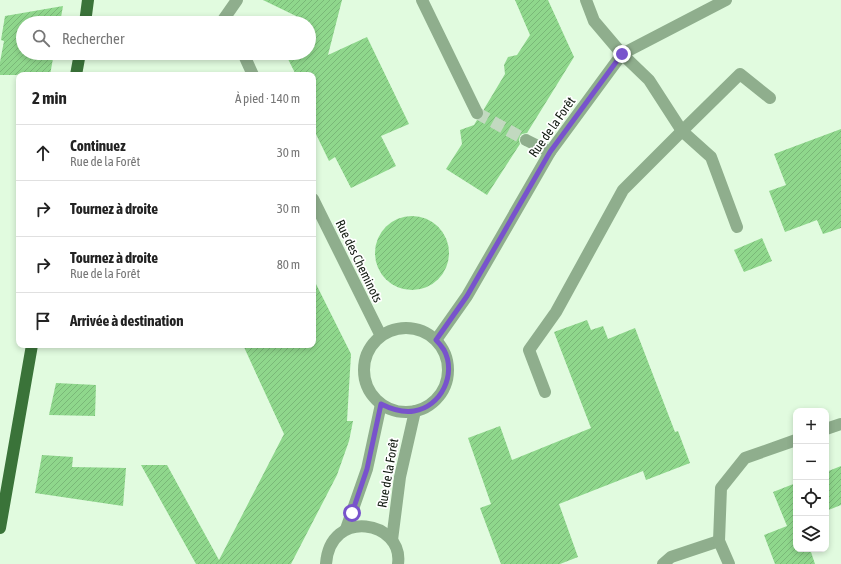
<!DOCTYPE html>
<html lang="fr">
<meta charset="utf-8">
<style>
:root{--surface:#fff;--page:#f6f6f6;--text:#222;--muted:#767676;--line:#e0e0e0}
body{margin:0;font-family:"Asap Condensed",sans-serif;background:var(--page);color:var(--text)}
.controls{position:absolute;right:12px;bottom:12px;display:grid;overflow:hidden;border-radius:8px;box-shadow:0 2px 6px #0003}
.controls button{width:36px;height:36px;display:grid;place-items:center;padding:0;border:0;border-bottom:1px solid var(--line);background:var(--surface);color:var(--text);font:20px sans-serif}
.stop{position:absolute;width:12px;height:12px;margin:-9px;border:3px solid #7853cc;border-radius:50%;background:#fff}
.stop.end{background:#7853cc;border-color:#fff;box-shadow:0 1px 4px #0008}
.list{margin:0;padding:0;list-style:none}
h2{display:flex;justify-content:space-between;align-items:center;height:52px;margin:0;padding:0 16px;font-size:17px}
h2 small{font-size:13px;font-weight:400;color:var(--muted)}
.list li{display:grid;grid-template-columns:26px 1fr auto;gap:12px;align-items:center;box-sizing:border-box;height:56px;padding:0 16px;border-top:1px solid var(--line)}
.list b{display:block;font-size:15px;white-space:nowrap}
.list p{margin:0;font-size:13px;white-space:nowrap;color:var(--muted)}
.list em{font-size:13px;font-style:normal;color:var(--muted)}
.icon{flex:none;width:22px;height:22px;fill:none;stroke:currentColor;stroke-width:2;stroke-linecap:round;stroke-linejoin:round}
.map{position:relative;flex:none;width:841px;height:564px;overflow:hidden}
.search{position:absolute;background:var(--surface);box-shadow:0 2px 6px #0003;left:16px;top:16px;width:300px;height:44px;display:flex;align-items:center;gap:10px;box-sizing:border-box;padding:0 14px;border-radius:22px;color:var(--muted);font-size:15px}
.panel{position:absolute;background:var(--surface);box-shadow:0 2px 6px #0003;left:16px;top:72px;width:300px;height:276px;border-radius:8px}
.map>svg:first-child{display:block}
</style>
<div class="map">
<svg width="841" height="564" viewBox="0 0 841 564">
<defs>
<pattern id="building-hatch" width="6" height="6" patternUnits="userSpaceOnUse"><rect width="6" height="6" fill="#8fd78c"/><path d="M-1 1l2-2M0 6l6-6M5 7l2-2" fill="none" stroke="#7ab878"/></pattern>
</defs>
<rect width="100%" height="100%" fill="#e1fbdf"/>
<g fill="url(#building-hatch)">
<polygon points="263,0 342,0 328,55 367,37 409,124 381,136 396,166 351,188 335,157 329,161 313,128 313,75 296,75 285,53 309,53 309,23 292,23 296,16"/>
<polygon points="515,0 548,0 574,57 527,133 522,134 520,136 519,140 520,144 487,195 446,169 462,144 460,130 474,125 477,120 483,117 484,113 484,109 505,74 504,65 508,57 517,55 530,35"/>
<polygon points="63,6 60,23 23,23 23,53 54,53 50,75 0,75 0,62 4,41 1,40 5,16"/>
<polygon points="841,129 841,228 823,234 817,220 785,232 769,191 786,185 774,154"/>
<circle cx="412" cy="253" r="37"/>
<polygon points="762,238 772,261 744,272 734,250"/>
<polygon points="313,278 351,354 347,421 353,421 349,441 337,475 291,564 196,564 141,465 167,465 219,560 284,434 243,345 313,345"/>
<polygon points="587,320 591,330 603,326 608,339 635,328 675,432 678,431 690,463 646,480 643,471 559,504 578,557 560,564 501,564 480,508 491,504 468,438 500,426 512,460 591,428 554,332"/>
<polygon points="56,383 96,385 95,416 49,415"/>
<polygon points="42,455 73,457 72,467 126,468 123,506 35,493"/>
<polygon points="841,466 841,505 826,511 826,472"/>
<polygon points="796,483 796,549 810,549 815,564 775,564 764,535 787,526 773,492"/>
</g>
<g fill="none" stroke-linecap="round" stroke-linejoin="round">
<polyline stroke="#c2d9c0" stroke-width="12" stroke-dasharray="12 6" stroke-linecap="butt" points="477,113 526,140"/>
<g stroke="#8fae8d" stroke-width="12">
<polyline points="422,0 477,113"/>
<polyline points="586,0 594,21 622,54 649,80 682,131 740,74 770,98"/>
<polyline points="221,23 237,0"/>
<polyline points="243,53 253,75"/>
<polyline points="526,140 550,152"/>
<polyline points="313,199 381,336"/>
<circle cx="406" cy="370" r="42"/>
<polyline points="436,340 467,296 550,152 622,54 726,0"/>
<polyline points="545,392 529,350 556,312 623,190 682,131 711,157 737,227"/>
<polyline points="826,429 841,424"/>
<polyline points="346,529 367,469 381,404"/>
<polyline points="392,540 400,477 415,411"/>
<path d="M326,564C330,507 404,521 398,564"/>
<polyline points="663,564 671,557 719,541"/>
<polyline points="729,564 719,541 721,488 745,458 796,440"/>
</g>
<g stroke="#3a7339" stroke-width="12">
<polyline points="85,23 88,0"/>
<polyline points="76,75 80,53"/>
<polyline points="0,528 32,345"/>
</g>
</g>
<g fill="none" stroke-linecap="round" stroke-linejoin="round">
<path stroke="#7853cc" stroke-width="5" d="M352,513L367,469L381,404C391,409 402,413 414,411C441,407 457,374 444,350C442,347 439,343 436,340L467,296L550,152L622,54"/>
</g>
<g text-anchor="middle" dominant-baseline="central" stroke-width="3.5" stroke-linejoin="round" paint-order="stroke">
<g font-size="13" fill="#111a10" stroke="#fff">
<text transform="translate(552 127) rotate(-55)">Rue de la Forêt</text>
<text transform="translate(359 261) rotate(64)">Rue des Cheminots</text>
<text transform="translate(388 473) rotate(-80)">Rue de la Forêt</text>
</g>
</g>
</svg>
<div class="controls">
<button>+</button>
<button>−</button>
<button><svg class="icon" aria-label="locate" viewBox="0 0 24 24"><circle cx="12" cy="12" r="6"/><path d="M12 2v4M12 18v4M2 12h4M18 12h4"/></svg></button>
<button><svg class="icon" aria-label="layers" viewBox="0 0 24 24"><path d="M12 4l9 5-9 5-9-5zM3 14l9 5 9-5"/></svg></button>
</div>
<div class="stop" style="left:352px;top:513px"></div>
<div class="stop end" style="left:622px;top:54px"></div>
<div class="search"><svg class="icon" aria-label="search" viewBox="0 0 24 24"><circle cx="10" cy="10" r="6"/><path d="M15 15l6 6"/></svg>Rechercher</div>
<section class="panel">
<h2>2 min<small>À pied · 140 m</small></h2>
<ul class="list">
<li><svg class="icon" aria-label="ahead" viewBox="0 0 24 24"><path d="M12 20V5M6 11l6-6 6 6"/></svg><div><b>Continuez</b><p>Rue de la Forêt</p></div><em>30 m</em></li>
<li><svg class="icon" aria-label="right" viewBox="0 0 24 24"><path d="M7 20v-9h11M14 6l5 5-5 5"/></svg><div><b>Tournez à droite</b></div><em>30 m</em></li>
<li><svg class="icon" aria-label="right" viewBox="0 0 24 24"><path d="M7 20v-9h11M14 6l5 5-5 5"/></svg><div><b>Tournez à droite</b><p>Rue de la Forêt</p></div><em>80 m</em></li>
<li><svg class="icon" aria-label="arrive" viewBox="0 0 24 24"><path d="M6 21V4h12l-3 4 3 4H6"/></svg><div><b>Arrivée à destination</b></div></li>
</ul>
</section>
</div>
